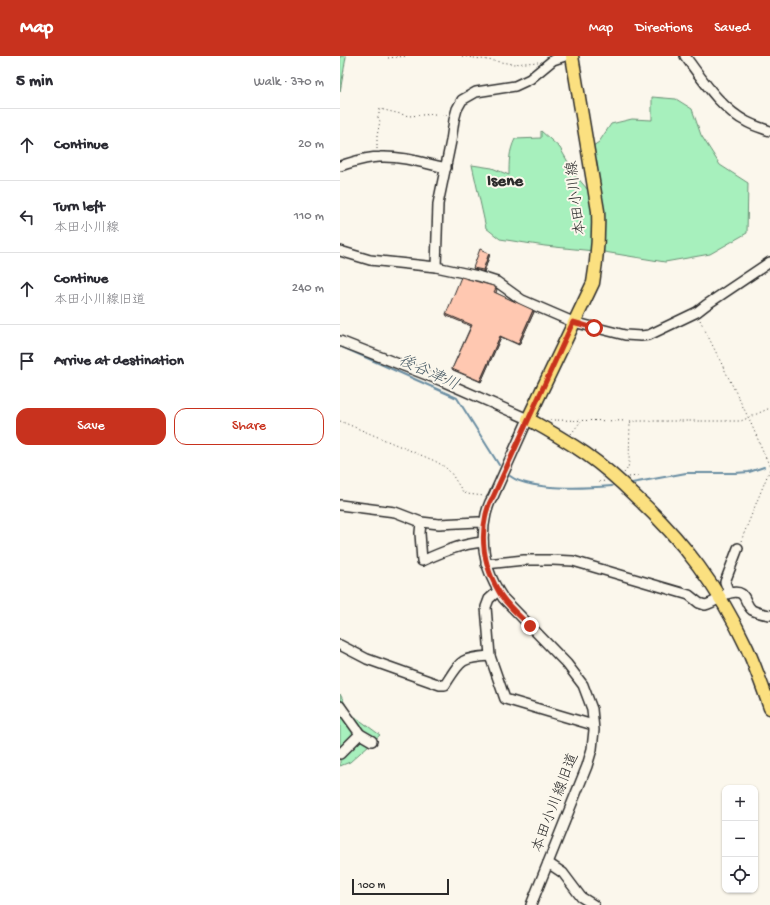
<!DOCTYPE html>
<meta charset="utf-8">
<style>
:root{--surface:#fff;--page:#f7f7f7;--text:#2b2b33;--muted:#7c7c81;--line:#e1e1e2;--accent:#c8321e}
body{margin:0;font-family:"Gochi Hand","Klee One",sans-serif;background:var(--page);color:var(--text)}
.controls{position:absolute;right:12px;bottom:12px;display:grid;overflow:hidden;border-radius:8px;box-shadow:0 1px 3px #0004}
.controls button{width:36px;height:36px;display:grid;place-items:center;padding:0;border:0;border-bottom:1px solid var(--line);background:var(--surface);color:var(--text);font:20px sans-serif}
.scale{position:absolute;left:12px;bottom:10px;width:97px;box-sizing:border-box;padding-left:4px;border:2px solid #2b2b2b;border-top:0;font-size:11px;line-height:14px;white-space:nowrap;color:#2b2b2b;-webkit-text-stroke:3px #fbf7ec;paint-order:stroke}
.stop{position:absolute;width:12px;height:12px;margin:-9px;border:3px solid #c8321e;border-radius:50%;background:#fff}
.stop.end{background:#c8321e;border-color:#fff;box-shadow:0 1px 4px #0008}
.list{margin:0;padding:0;list-style:none}
h2{display:flex;justify-content:space-between;align-items:center;height:52px;margin:0;padding:0 16px;font-size:17px}
h2 small{font-size:13px;font-weight:400;color:var(--muted)}
.list li{display:grid;grid-template-columns:26px 1fr auto;gap:12px;align-items:center;box-sizing:border-box;height:72px;padding:0 16px;border-top:1px solid var(--line)}
.list b{display:block;font-size:15px;white-space:nowrap}
.list p{margin:0;font-size:13px;white-space:nowrap;color:var(--muted)}
.list em{font-size:13px;font-style:normal;color:var(--muted)}
.actions{display:flex;gap:8px;padding:12px 16px}
.actions a{flex:1;padding:9px 0;border:1px solid var(--accent);border-radius:12px;text-align:center;font-size:14px;color:var(--accent)}
.actions .main{background:var(--accent);color:#fff}
.icon{flex:none;width:22px;height:22px;fill:none;stroke:currentColor;stroke-width:2;stroke-linecap:round;stroke-linejoin:round}
.map{position:relative;flex:none;width:430px;height:849px;overflow:hidden}
header{display:flex;align-items:center;gap:24px;box-sizing:border-box;height:56px;padding:0 20px;background:var(--accent);color:#fff}
header strong{font-size:19px}
nav{display:flex;gap:22px;margin-inline-start:auto;font-size:14px}
main{display:flex}
aside{flex:1;background:var(--surface)}
.map>svg:first-child{display:block}
</style>
<header>
<strong>Map</strong>
<nav><a>Map</a><a>Directions</a><a>Saved</a></nav>
</header>
<main>
<aside>
<h2>5 min<small>Walk · 370 m</small></h2>
<ul class="list">
<li><svg class="icon" aria-label="ahead" viewBox="0 0 24 24"><path d="M12 20V5M6 11l6-6 6 6"/></svg><div><b>Continue</b></div><em>20 m</em></li>
<li><svg class="icon" aria-label="left" viewBox="0 0 24 24"><path d="M17 20v-9H6M10 6l-5 5 5 5"/></svg><div><b>Turn left</b><p>本田小川線</p></div><em>110 m</em></li>
<li><svg class="icon" aria-label="ahead" viewBox="0 0 24 24"><path d="M12 20V5M6 11l6-6 6 6"/></svg><div><b>Continue</b><p>本田小川線旧道</p></div><em>240 m</em></li>
<li><svg class="icon" aria-label="arrive" viewBox="0 0 24 24"><path d="M6 21V4h12l-3 4 3 4H6"/></svg><div><b>Arrive at destination</b></div></li>
</ul>
<div class="actions"><a class="main">Save</a><a>Share</a></div>
</aside>
<div class="map">
<svg width="430" height="849" viewBox="0 0 430 849">
<rect width="100%" height="100%" fill="#fbf7ec"/>
<filter id="ink" filterUnits="userSpaceOnUse"><feTurbulence type="fractalNoise" baseFrequency=".025" numOctaves="2"/><feDisplacementMap in="SourceGraphic" scale="8" xChannelSelector="R" yChannelSelector="G"/><feConvolveMatrix kernelMatrix="1 2 1 2 8 2 1 2 1" color-interpolation-filters="sRGB"/></filter>
<g filter="url(#ink)">
<g fill="#a7f0bd" stroke="#698e74">
<polygon points="0,0 6,0 6,1 0,36"/>
<path d="M312,41L336,43L352,53L361,79L380,109L408,127L407,177L370,198L325,206L264,196L205,190L160,183L146,172L132,109L152,112L169,119C169,106 169,95 175,83L201,82V75L220,92L236,120L248,134L259,130L253,90L259,86L271,68L292,63L312,64Z"/>
<polygon points="0,638 10,657 40,679 10,706 0,710"/>
</g>
<g fill="none" stroke-linecap="round" stroke-linejoin="round">
<g stroke="#698da2" stroke-width="2">
<polyline points="0,290 117,342 159,409"/>
<path d="M170,420C190,435 247,432 272,430"/>
<polyline points="292,427 346,417 395,417 409,416 424,411"/>
</g>
<defs>
<g id="minor">
<path d="M345,0C363,24 380,52 407,66C414,70 422,72 430,75"/>
<path d="M0,110C13,106 26,101 40,101C62,100 84,107 106,112"/>
<polyline points="0,195 30,204 96,211 138,220 157,226 182,244 233,266 285,279 301,280 309,279 357,256 366,249 430,206"/>
<polyline points="96,211 98,148 111,85 114,64 117,53 122,44 136,36 175,30 190,23 213,4 225,0"/>
<path d="M0,285L102,325L188,363L153,441C149,446 148,451 146,458C139,488 146,517 163,542L227,608L243,629L252,653L254,674L252,693L247,710L191,849"/>
<polyline points="0,449 55,456 81,466 99,468 138,466 144,467"/>
<path d="M81,466L80,477L82,505C102,496 121,488 143,486"/>
<path d="M146,508L184,504H212L233,505L349,539L359,547L365,549C375,547 381,539 390,537C408,533 403,547 412,554C417,557 424,558 430,559"/>
<polyline points="158,535 149,543 146,551 150,600 165,643 253,669"/>
<polyline points="389,537 385,526 398,492"/>
<path d="M0,589L27,603L100,629H105C121,604 120,602 150,600"/>
<polyline points="0,650 20,678 32,685"/>
<polyline points="0,698 20,678"/>
<polyline points="208,807 223,817 241,841 254,849"/>
</g>
<path id="major" d="M232,0L258,155C259,179 257,203 253,227L188,363C208,374 227,385 246,398C263,410 279,424 294,439C343,484 379,532 407,592C416,612 423,632 430,652"/>
</defs>
<use href="#minor" stroke="#2b2b2b" stroke-width="12"/>
<use href="#major" stroke="#2b2b2b" stroke-width="15"/>
<g stroke="#2b2b2b" stroke-width="1" stroke-dasharray="1 3" stroke-linecap="butt">
<polyline points="122,0 173,8 198,6"/>
<polyline points="48,2 67,0"/>
<polyline points="37,93 37,80 40,65 38,62 40,53 69,60 95,58 107,59"/>
<polyline points="360,264 409,363 430,411"/>
<polyline points="210,364 291,365"/>
<polyline points="0,365 95,405 105,411 111,417 123,436 127,438 144,440"/>
<polyline points="231,378 241,365"/>
<polyline points="284,417 288,412 289,406 290,367 292,365 401,365 430,352"/>
<polyline points="289,421 298,420"/>
<polyline points="259,426 265,425"/>
<polyline points="401,485 430,413"/>
</g>
<use href="#minor" stroke="#fbf7ec" stroke-width="9"/>
<use href="#major" stroke="#fbe080" stroke-width="12"/>
</g>
<g fill="#dbac98" stroke="#2b2b2b">
<polygon points="149,197 150,198 144,216 134,213 133,212"/>
<polygon points="156,232 157,233 156,237 194,256 179,289 161,281 141,326 113,314 112,313 131,270 107,260 106,258"/>
</g>
<g fill="#b28c7c" stroke="#2b2b2b">
<polygon points="149,197 150,198 144,216 143,214"/>
<polygon points="193,254 194,256 179,289 178,288"/>
<polygon points="160,280 161,281 141,326 140,325"/>
</g>
<g fill="#ffc8b1" stroke="#2b2b2b">
<polygon points="140,193 149,197 143,214 133,212"/>
<polygon points="121,221 153,230 156,232 154,236 193,254 178,288 160,280 140,325 112,313 132,269 106,258"/>
</g>
</g>
<g fill="none" stroke-linecap="round" stroke-linejoin="round" filter="url(#ink)">
<path stroke="#c8321e" stroke-width="5" d="M190,570C180,560 166,549 159,536C145,512 140,485 146,458C148,451 149,446 153,441L233,266L254,272"/>
</g>
<g text-anchor="middle" dominant-baseline="central" stroke-width="4" stroke-linejoin="round" paint-order="stroke">
<g font-size="15" fill="#2b2b2b" stroke="#fbf7ec">
<text transform="translate(237 142) rotate(-97)">本田小川線</text>
<text transform="translate(216 747) rotate(-69)">本田小川線旧道</text>
</g>
<g font-size="16" font-style="italic" fill="#4a5c67" stroke="#fbf7ec">
<text transform="translate(88 318) rotate(25)">後谷津川</text>
</g>
<g font-size="17" font-weight="bold" fill="#2b2b2b" stroke="#fbf7ec">
<text x="165" y="126">Isene</text>
</g>
</g>
</svg>
<div class="controls">
<button>+</button>
<button>−</button>
<button><svg class="icon" aria-label="locate" viewBox="0 0 24 24"><circle cx="12" cy="12" r="6"/><path d="M12 2v4M12 18v4M2 12h4M18 12h4"/></svg></button>
</div>
<div class="scale">100 m</div>
<div class="stop" style="left:254px;top:272px"></div>
<div class="stop end" style="left:190px;top:570px"></div>
</div>
</main>
